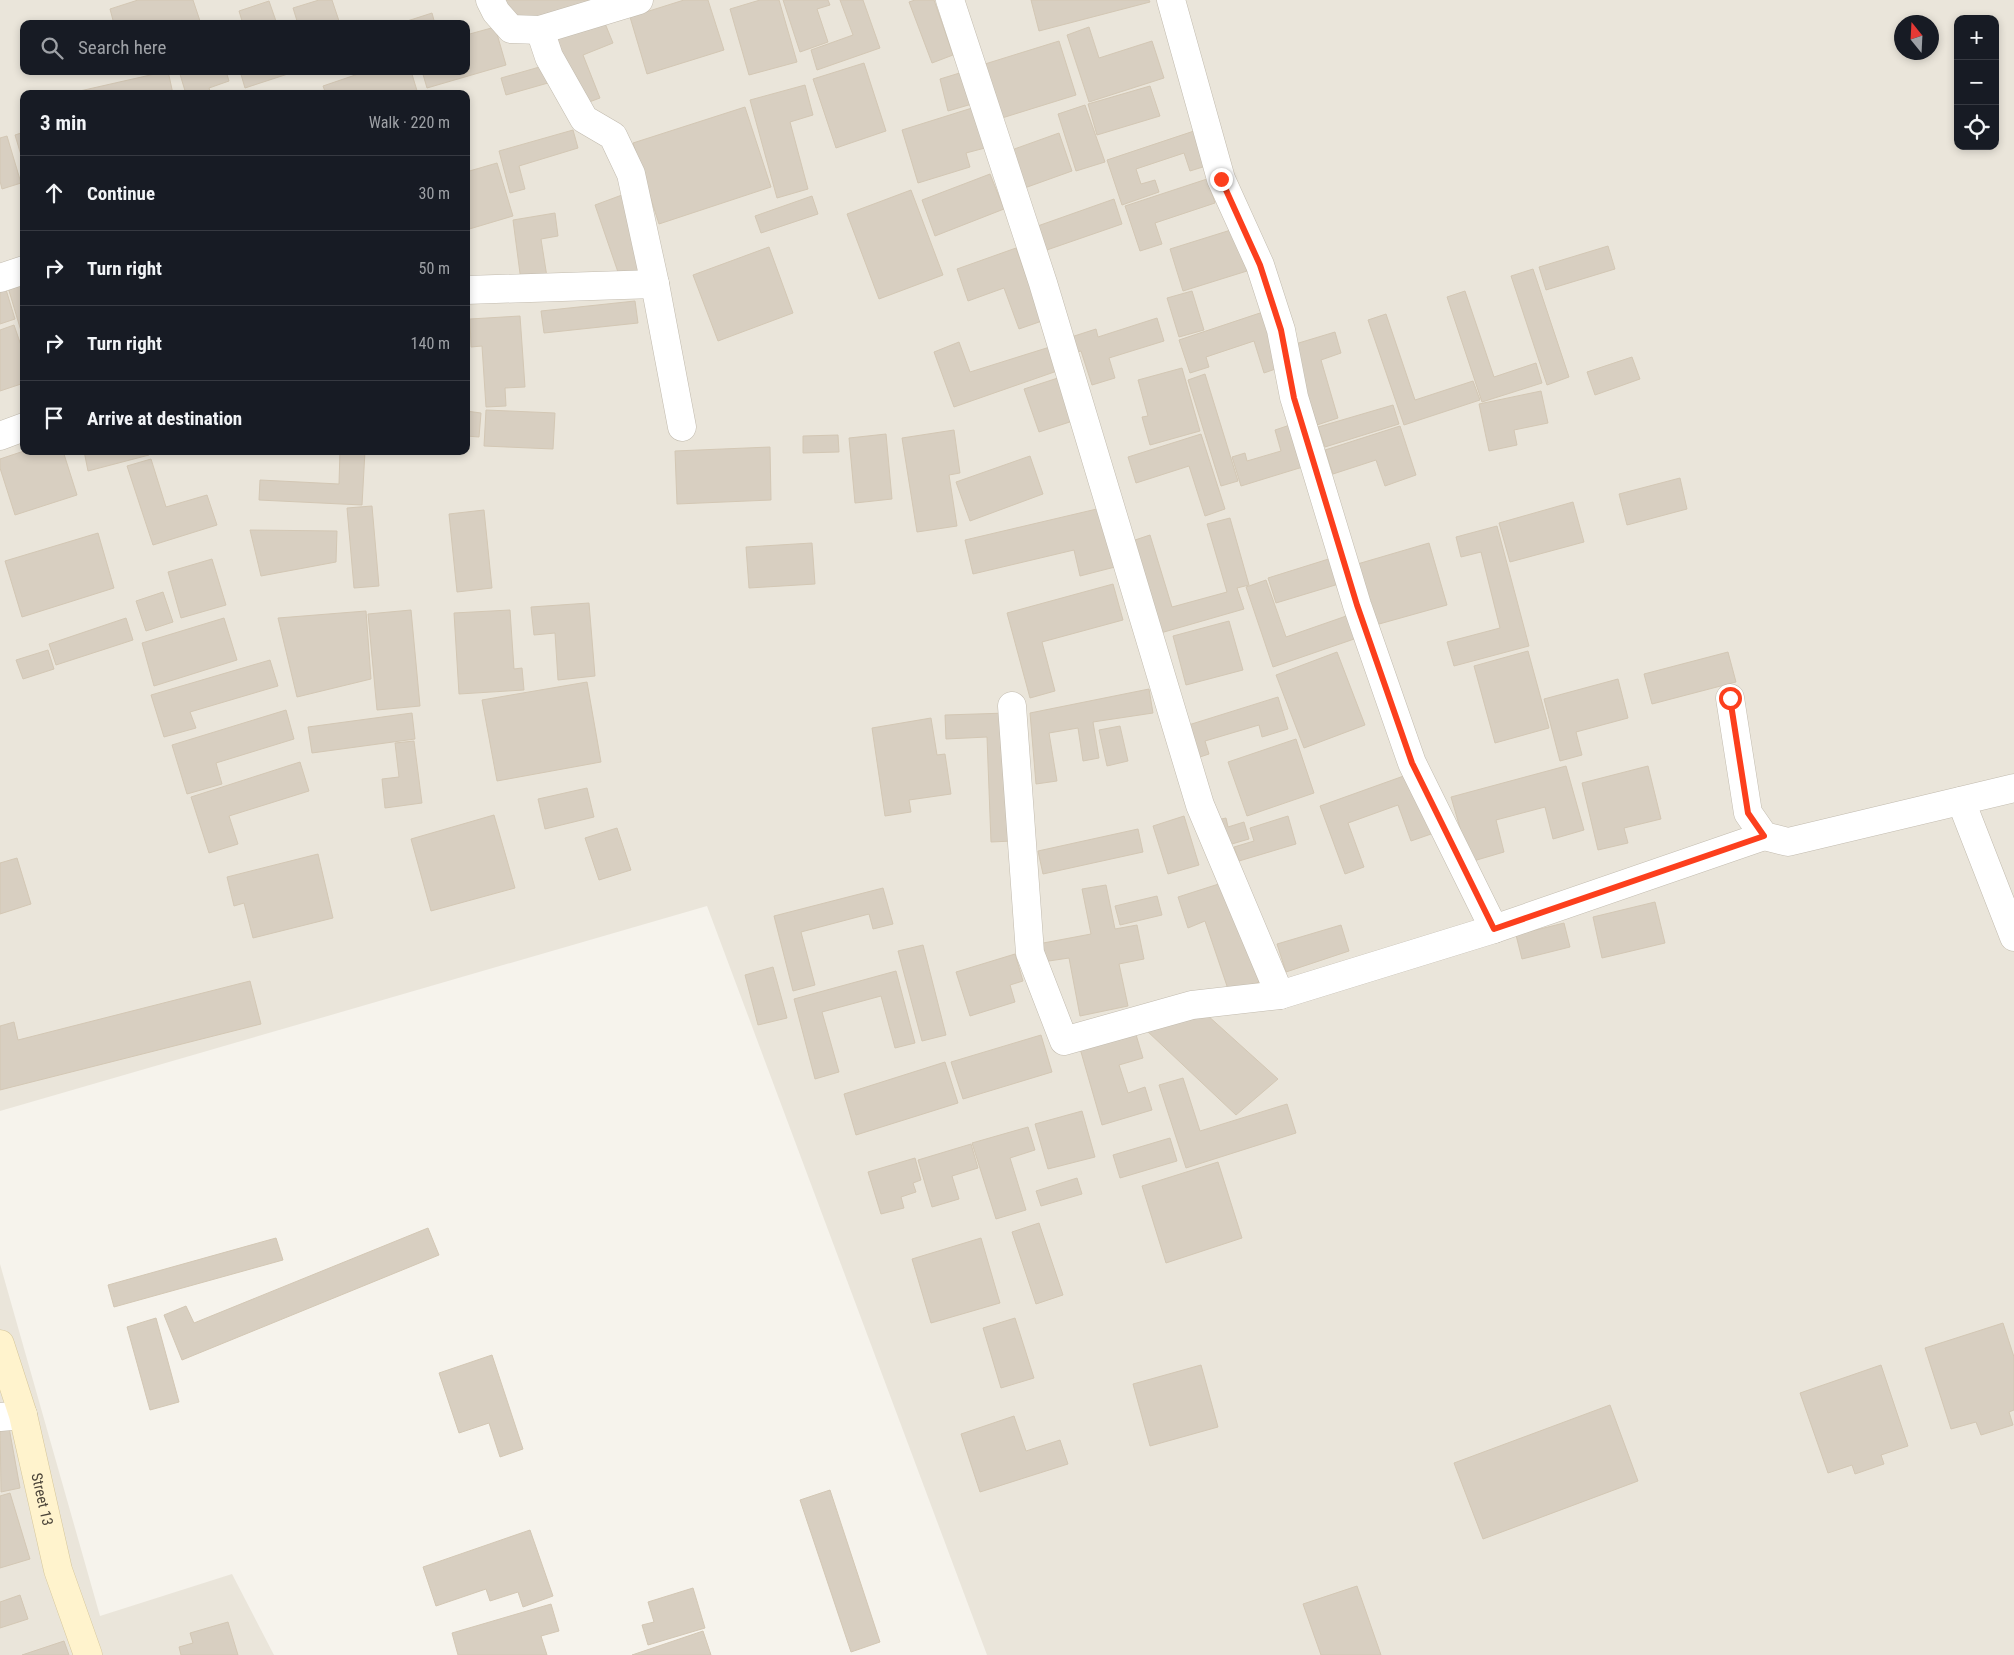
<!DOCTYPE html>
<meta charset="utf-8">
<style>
:root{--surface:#171b24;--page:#242831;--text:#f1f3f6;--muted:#9ea1a6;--line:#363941}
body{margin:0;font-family:"Roboto Condensed",sans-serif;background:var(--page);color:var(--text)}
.controls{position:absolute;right:15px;top:15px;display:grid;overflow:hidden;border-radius:10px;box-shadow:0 2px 8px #0003}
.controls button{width:45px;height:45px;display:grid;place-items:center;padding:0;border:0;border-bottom:1px solid var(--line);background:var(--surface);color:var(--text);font:25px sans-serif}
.compass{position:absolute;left:1894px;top:15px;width:45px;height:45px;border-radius:50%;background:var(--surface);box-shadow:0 2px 8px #0003;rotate:342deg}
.stop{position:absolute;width:15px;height:15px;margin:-11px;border:4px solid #fc3f1d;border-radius:50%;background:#fff}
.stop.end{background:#fc3f1d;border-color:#fff;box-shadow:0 1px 5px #0008}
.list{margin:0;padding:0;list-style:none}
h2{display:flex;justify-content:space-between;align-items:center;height:65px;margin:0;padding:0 20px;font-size:21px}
h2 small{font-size:16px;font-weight:400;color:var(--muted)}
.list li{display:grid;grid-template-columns:32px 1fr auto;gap:15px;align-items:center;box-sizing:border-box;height:75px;padding:0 20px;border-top:1px solid var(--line)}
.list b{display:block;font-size:19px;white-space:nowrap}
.list em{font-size:16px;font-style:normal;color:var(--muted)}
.icon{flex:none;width:28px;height:28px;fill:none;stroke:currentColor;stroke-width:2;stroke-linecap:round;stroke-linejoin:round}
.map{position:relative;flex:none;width:2014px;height:1655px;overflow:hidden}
.search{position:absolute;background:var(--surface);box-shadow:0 2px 8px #0003;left:20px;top:20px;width:450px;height:55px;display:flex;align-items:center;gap:12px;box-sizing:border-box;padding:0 18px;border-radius:10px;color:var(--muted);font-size:19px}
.panel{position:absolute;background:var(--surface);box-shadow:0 2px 8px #0003;left:20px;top:90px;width:450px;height:365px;border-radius:10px}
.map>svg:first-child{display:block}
</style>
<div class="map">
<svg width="2014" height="1655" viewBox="0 0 2014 1655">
<rect width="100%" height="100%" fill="#f6f3ec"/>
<g fill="#eae5da" fill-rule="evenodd">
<path d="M0,0H2014V1655H987L707,906L0,1111ZM1958,19H1995V146H1958ZM1902,22H1932V52H1902ZM24,24H466V71H24ZM24,94H466V451H24Z"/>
<polygon points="0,1264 100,1616 232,1574 274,1655 0,1655"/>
</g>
<g fill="#d8cfc1" stroke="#d3c7b4">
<polygon points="138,0 193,0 201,24 114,24 110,9"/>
<polygon points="319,0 332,0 340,24 298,24 293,8"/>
<polygon points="505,0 594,0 514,27"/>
<polygon points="684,0 708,0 724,50 647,74 630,17"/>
<polygon points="760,0 779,0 797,62 749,75 730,9"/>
<polygon points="783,0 828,0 830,5 817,9 828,42 800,52"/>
<polygon points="840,0 863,0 880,48 817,70 811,50 853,35"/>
<polygon points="915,0 934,0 953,55 932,63 909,2"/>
<polygon points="1031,0 1149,0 1150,2 1039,31"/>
<polygon points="269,1 277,24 243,24 239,11"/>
<polygon points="432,13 435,24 398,24"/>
<polygon points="602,16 613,43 583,55 600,98 581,105 553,35"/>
<polygon points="495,27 506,65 427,88 422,71 466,71 466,35"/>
<polygon points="1089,27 1099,58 1152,41 1164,78 1089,102 1067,35"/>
<polygon points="1059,41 1076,95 1002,118 985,64"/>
<polygon points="864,63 886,131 836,148 813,79"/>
<polygon points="543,66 548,83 506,95 501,78"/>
<polygon points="168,71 173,94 72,94 71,93"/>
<polygon points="179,71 226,71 229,81 209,88 211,94 186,94"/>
<polygon points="240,71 297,71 245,88"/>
<polygon points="367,71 411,71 418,94 326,94 323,86"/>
<polygon points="963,72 972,104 948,111 940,79"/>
<polygon points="805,85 813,115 790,122 808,189 777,198 750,100"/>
<polygon points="1150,86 1160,116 1097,135 1088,104"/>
<polygon points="1085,105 1105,162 1076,171 1058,114"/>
<polygon points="745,107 771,187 659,224 633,143"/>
<polygon points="972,108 985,148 966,153 970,167 918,183 902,130"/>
<polygon points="573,130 578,148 519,166 525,189 510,193 499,151"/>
<polygon points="1194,131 1206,166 1190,171 1184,153 1136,169 1141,184 1155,180 1159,192 1122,205 1107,160"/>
<polygon points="24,132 24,165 15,135"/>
<polygon points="1059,133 1072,171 1019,190 1006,152"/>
<polygon points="7,136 21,183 2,189 0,181 0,138"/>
<polygon points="497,163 513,216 466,230 466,172"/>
<polygon points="990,174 1004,209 935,236 922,200"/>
<polygon points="1207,179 1215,203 1155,223 1162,244 1140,251 1125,206"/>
<polygon points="911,190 943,275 879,299 847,214"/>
<polygon points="622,195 647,268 620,278 595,205"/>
<polygon points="812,196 818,214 761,233 755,216"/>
<polygon points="1114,199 1122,224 1041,252 1032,228"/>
<polygon points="555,213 558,236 541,239 547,277 521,281 513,220"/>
<polygon points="1234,229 1247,271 1183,291 1170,249"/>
<polygon points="1608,246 1615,269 1546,290 1539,267"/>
<polygon points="769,247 793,313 718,341 693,275"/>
<polygon points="1016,248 1042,321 1019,329 1004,288 968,301 957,269"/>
<polygon points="1533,269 1569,377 1547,385 1511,276"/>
<polygon points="24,279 24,341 7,284"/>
<polygon points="4,283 15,319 0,324 0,284"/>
<polygon points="1192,291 1204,330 1179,337 1167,298"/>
<polygon points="1465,291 1494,377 1536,363 1542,383 1482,402 1447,297"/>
<polygon points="635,301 638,323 544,333 541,311"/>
<polygon points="1266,311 1284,366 1264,373 1254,341 1206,357 1209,367 1190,373 1179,340"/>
<polygon points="1386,314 1415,400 1473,381 1480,400 1404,425 1368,320"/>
<polygon points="520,316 525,387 505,388 506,406 486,407 482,346 471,347 470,319"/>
<polygon points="1157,318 1164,341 1109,358 1115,378 1092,385 1081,351 1070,354 1065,339 1096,329 1098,337"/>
<polygon points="14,325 24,354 24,383 0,391 0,330"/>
<polygon points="1335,332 1341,353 1321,360 1338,418 1317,425 1292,345"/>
<polygon points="959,342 970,372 1053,346 1060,370 954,407 934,352"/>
<polygon points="1632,357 1640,379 1595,395 1587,372"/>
<polygon points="1182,368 1200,431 1150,445 1142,417 1148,416 1138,380"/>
<polygon points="1205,374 1238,481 1221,486 1188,380"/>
<polygon points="1064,376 1079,419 1039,432 1024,389"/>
<polygon points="1541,391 1548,423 1514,430 1517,445 1489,451 1479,404"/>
<polygon points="1393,405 1399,424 1325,447 1318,427"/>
<polygon points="486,410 555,413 553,449 484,446"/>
<polygon points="466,411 481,413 479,437 466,436"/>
<polygon points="1293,424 1306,466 1241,486 1232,457 1245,453 1247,461 1281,451 1275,430"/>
<polygon points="1400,426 1416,475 1385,486 1376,460 1333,474 1325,450"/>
<polygon points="954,430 960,473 949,475 957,526 917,532 902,438"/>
<polygon points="886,434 892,499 855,503 849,438"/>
<polygon points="1201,434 1225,509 1205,516 1189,466 1136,483 1128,457"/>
<polygon points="838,435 839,452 803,453 803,436"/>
<polygon points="770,447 771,500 677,504 675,451"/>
<polygon points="24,451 63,451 77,495 15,515 0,468 0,459"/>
<polygon points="84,451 148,451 149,455 88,471"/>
<polygon points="340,451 365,451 362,505 259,500 260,480 339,484"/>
<polygon points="1030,456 1043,494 970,521 956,482"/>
<polygon points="151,459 166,507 207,495 217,525 153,545 127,466"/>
<polygon points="1680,478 1687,509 1627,525 1619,494"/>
<polygon points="1573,502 1584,542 1510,562 1499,523"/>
<polygon points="372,506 379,586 354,588 347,508"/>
<polygon points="1101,508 1115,567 1080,576 1074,550 973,574 965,540"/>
<polygon points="484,510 492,588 457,592 449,514"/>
<polygon points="1230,518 1249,585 1237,588 1244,609 1157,634 1129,542 1150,535 1172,607 1227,592 1207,524"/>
<polygon points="1497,526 1529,646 1454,666 1447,642 1500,628 1481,552 1461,557 1456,537"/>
<polygon points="250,530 337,531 336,562 261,576"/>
<polygon points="98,533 114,588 22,617 5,561"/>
<polygon points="812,543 815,584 749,588 746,547"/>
<polygon points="1429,543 1447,605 1372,626 1354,565"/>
<polygon points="1335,557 1342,583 1276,603 1268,578"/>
<polygon points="212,559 226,605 181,618 168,572"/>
<polygon points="1266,580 1286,637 1352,614 1360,637 1273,667 1246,587"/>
<polygon points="1113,584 1123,620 1042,642 1055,691 1030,698 1007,613"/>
<polygon points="163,592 173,622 146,631 136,601"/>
<polygon points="589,603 595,676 558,680 555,633 534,635 531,607"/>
<polygon points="411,610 420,706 377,710 368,614"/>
<polygon points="510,610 514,669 522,668 524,690 459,694 454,613"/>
<polygon points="366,611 371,679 297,697 278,618"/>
<polygon points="126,618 133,640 56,665 49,644"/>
<polygon points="224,618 237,660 154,686 142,643"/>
<polygon points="1229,621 1243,670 1186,685 1173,636"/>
<polygon points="48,650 54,669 23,679 16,660"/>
<polygon points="1528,651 1549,728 1495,743 1474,666"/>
<polygon points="1337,652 1365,725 1304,748 1276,675"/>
<polygon points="1728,652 1736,682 1652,704 1644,674"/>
<polygon points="270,660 278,686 190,712 196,728 164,737 151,695"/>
<polygon points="1618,679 1628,718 1576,732 1582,755 1560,761 1544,699"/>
<polygon points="587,682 601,762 497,781 482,700"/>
<polygon points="1149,689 1153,713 1093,722 1099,758 1083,761 1078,728 1049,733 1057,781 1036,784 1030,713"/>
<polygon points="1278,697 1288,729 1262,737 1259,725 1205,741 1209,754 1191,760 1182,727"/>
<polygon points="286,710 294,739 216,763 222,784 187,794 172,745"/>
<polygon points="412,713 415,739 312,753 308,727"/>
<polygon points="1007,713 1012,841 991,842 987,737 946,739 945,715"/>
<polygon points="931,718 937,755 945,754 951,794 909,800 911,812 885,816 872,728"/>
<polygon points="1120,726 1128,761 1107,766 1099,730"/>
<polygon points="1296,739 1314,793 1247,816 1228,762"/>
<polygon points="414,741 422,803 385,808 382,779 399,777 395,743"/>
<polygon points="300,762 309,791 229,816 238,844 209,853 191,797"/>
<polygon points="1566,766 1584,830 1553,839 1545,807 1496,820 1504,852 1470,862 1451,797"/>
<polygon points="1648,766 1661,819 1624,828 1628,843 1598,850 1582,783"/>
<polygon points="1412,773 1434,833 1411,841 1398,805 1348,823 1364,867 1345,874 1320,806"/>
<polygon points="587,788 594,817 545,829 538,799"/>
<polygon points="494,815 515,888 431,911 411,839"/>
<polygon points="1184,816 1199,865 1168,874 1153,826"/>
<polygon points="1288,816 1296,844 1239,861 1234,847 1254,841 1250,828"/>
<polygon points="1226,818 1228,827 1244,822 1249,839 1225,846 1217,820"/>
<polygon points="617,828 631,870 599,880 585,838"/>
<polygon points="1138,829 1143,852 1043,874 1038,851"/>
<polygon points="318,854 333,918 253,938 244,903 234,906 227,877"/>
<polygon points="17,858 31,904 0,914 0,863"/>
<polygon points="1225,882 1259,982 1229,992 1205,921 1188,928 1178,897"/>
<polygon points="1106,885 1115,929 1137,925 1144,959 1119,964 1128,1006 1080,1016 1069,958 1042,962 1038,944 1091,934 1082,889"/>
<polygon points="883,888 893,924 873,929 869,914 801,932 815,985 793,991 774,916"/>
<polygon points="1157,896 1162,915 1120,925 1115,906"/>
<polygon points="1655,902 1665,943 1602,958 1593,917"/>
<polygon points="1564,923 1570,947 1522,959 1516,935"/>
<polygon points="1341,925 1349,951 1286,972 1277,944"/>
<polygon points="923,945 946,1035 922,1041 898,951"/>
<polygon points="1015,954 1023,981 1010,985 1015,1002 970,1016 956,972"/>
<polygon points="773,967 787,1018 758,1025 745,975"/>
<polygon points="896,971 915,1043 895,1048 881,996 822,1012 839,1072 815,1079 794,999"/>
<polygon points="250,981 261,1024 0,1090 0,1026 14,1022 18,1040"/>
<polygon points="1206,1014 1278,1079 1236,1115 1146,1030"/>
<polygon points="1134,1028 1143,1058 1119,1065 1128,1093 1145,1087 1152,1110 1102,1125 1079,1045"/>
<polygon points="1041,1035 1052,1072 963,1099 951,1062"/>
<polygon points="945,1062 958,1103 856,1135 844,1094"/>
<polygon points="1183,1078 1200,1131 1287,1104 1296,1133 1186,1168 1159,1085"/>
<polygon points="1082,1111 1095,1157 1048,1169 1035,1124"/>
<polygon points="1028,1127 1035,1150 1010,1158 1026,1210 996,1219 972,1143"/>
<polygon points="1170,1138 1177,1161 1120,1178 1113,1155"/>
<polygon points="971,1144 978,1168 952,1176 959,1199 932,1207 918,1160"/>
<polygon points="915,1158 921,1180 913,1183 916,1192 901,1197 904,1208 881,1214 868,1172"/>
<polygon points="1218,1162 1242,1238 1166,1263 1142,1186"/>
<polygon points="1077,1178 1082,1194 1041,1206 1036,1191"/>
<polygon points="1039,1223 1063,1295 1036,1304 1012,1232"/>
<polygon points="428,1228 439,1255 182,1360 164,1315 186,1306 194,1323"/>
<polygon points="276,1238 283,1260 114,1307 108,1285"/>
<polygon points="981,1238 1000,1303 931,1323 912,1259"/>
<polygon points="156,1318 179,1402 150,1410 127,1327"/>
<polygon points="1015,1318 1034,1378 1001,1388 983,1328"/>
<polygon points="2003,1323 2014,1357 2014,1410 2009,1412 2013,1425 1981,1435 1976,1422 1951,1429 1925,1348"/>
<polygon points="492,1355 523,1449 500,1457 489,1423 459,1433 439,1373"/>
<polygon points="1201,1365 1218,1427 1150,1446 1133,1384"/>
<polygon points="1881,1365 1908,1446 1881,1455 1884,1464 1855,1474 1852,1465 1828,1473 1800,1393"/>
<polygon points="1610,1405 1638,1481 1483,1539 1454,1463"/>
<polygon points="1014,1416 1026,1451 1060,1440 1068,1464 980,1492 961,1434"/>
<polygon points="8,1422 20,1488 1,1492 0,1423"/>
<polygon points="830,1490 880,1642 851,1652 800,1500"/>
<polygon points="10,1493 30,1559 0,1568 0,1496"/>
<polygon points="530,1530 553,1596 523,1607 518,1592 490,1601 486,1589 436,1606 423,1567"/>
<polygon points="1357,1586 1381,1655 1321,1655 1303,1604"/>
<polygon points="693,1588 705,1628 648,1645 642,1625 654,1622 648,1602"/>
<polygon points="20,1595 28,1619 0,1628 0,1602"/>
<polygon points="551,1604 559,1631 541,1636 547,1655 458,1655 452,1633"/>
<polygon points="228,1622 238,1655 181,1655 179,1647 193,1643 190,1633"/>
<polygon points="703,1631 711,1655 632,1655"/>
<polygon points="64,1641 69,1655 22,1655"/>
</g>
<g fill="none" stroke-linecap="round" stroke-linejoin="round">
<defs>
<g id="street">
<polyline points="490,0 496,12 511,29 540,30 639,0"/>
<polyline points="950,0 1043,283 1200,805 1280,995"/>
<polyline points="1171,0 1221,179 1260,265 1281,330 1294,397 1357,605 1412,763 1494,929"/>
<polyline points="540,30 549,57 584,119 613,136 631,174 655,284 682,427"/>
<polyline points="0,278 24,270"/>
<polyline points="466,290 655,284"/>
<polyline points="0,436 24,427"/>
<polyline points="1730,698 1748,813 1764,836 1788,842 2014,788"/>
<polyline points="1012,706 1030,953 1064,1041 1192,1005 1280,995 1494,929 1764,836"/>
<polyline points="1961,801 2014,937"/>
<polyline points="0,1417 23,1415"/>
</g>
<g id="secondary">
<path id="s1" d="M0,1344L23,1415L58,1570L88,1655"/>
</g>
</defs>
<use href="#street" stroke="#c2bbae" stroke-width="29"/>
<use href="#secondary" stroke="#d6c79b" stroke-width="29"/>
<use href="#street" stroke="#fff" stroke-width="28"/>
<use href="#secondary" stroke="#fff3cd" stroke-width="28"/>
</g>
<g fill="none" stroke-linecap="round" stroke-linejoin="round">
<polyline stroke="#fc3f1d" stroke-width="6" points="1221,179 1260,265 1281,330 1294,398 1357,605 1412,763 1494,929 1764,836 1748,813 1730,698"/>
</g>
<g text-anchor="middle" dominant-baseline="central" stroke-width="5" stroke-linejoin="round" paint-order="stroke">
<g font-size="15" fill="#4b4439" stroke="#fff">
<text stroke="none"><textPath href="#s1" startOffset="161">Street 13</textPath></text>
</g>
</g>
</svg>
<div class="controls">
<button>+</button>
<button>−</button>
<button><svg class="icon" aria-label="locate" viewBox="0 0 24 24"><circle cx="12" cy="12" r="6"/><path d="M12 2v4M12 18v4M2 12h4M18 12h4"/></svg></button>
</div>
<svg class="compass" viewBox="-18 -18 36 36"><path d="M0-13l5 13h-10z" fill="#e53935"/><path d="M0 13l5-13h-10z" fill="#9ea1a6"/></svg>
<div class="stop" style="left:1730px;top:698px"></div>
<div class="stop end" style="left:1221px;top:179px"></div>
<div class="search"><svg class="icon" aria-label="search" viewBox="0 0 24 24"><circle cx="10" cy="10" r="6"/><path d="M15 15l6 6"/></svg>Search here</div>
<section class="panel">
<h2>3 min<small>Walk · 220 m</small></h2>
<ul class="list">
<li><svg class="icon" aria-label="ahead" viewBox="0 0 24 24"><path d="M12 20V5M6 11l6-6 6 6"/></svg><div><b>Continue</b></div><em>30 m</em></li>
<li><svg class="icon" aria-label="right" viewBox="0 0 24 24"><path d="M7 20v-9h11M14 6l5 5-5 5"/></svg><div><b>Turn right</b></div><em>50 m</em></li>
<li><svg class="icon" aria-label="right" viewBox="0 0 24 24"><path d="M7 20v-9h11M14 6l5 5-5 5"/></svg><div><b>Turn right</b></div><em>140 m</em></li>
<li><svg class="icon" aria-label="arrive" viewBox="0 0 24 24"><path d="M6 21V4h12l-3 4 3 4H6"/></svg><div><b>Arrive at destination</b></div></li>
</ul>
</section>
</div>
